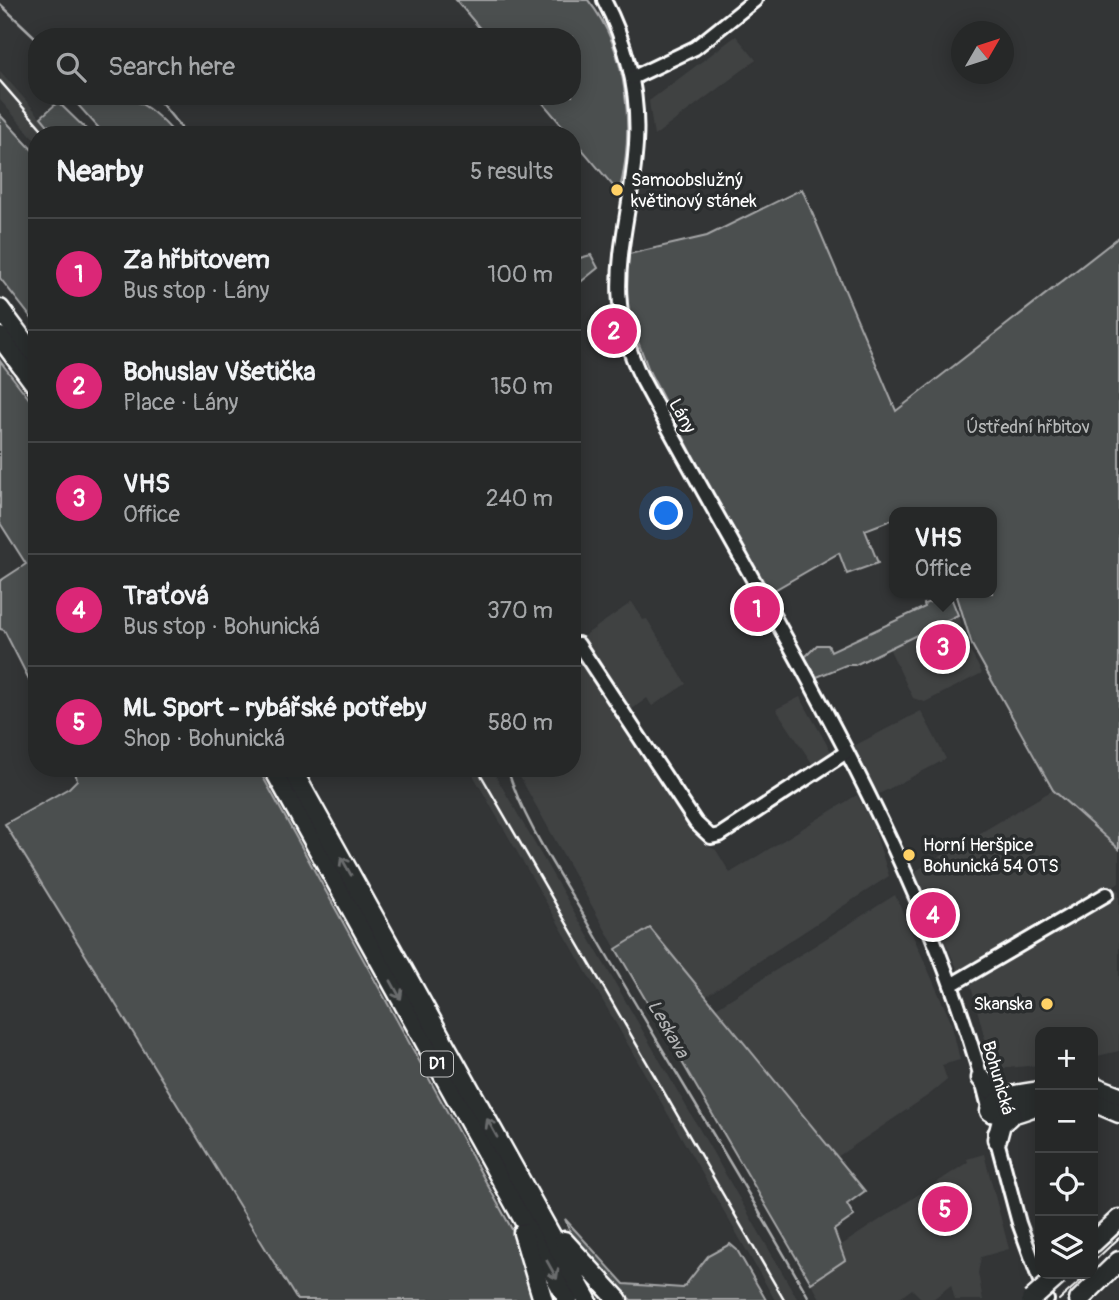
<!DOCTYPE html>
<meta charset="utf-8">
<style>
:root{--surface:#262828;--page:#2e3030;--text:#f1f3f6;--muted:#a4a6a8;--line:#424445;--accent:#db2777}
body{margin:0;font-family:Pangolin,sans-serif;background:var(--page);color:var(--text)}
.controls{position:absolute;right:21px;bottom:21px;display:grid;overflow:hidden;border-radius:14px;box-shadow:0 4px 18px #0003}
.controls button{width:63px;height:63px;display:grid;place-items:center;padding:0;border:0;border-bottom:2px solid var(--line);background:var(--surface);color:var(--text);font:35px sans-serif}
.compass{position:absolute;left:951px;top:21px;width:63px;height:63px;border-radius:50%;background:var(--surface);box-shadow:0 4px 18px #0003;rotate:51deg}
.you{position:absolute;left:667px;top:514px;width:24px;height:24px;margin:-18px;border:5px solid #fff;border-radius:50%;background:#1a73e8;box-shadow:0 0 0 10px #1a73e833}
.badge{display:grid;place-items:center;width:46px;height:46px;border-radius:50%;background:var(--accent);color:#fff;font-size:23px;font-weight:700}
.pin{position:absolute;translate:-50% -50%;border:4px solid #fff;box-shadow:0 2px 7px #0006}
.popup{position:absolute;left:889px;top:507px;width:108px;height:91px;box-sizing:border-box;display:grid;place-content:center;border-radius:14px;background:var(--surface);filter:drop-shadow(0 2px 5px #0005);font-size:23px;white-space:nowrap;color:var(--muted)}
.popup b{font-size:26px;color:var(--text)}
.popup::after{content:'';position:absolute;left:50%;top:100%;margin-left:-14px;border:14px solid transparent;border-top-color:var(--surface)}
.list{margin:0;padding:0;list-style:none}
h2{display:flex;justify-content:space-between;align-items:center;height:91px;margin:0;padding:0 28px;font-size:30px}
h2 small{font-size:23px;font-weight:400;color:var(--muted)}
.list li{display:grid;grid-template-columns:46px 1fr auto;gap:21px;align-items:center;box-sizing:border-box;height:112px;padding:0 28px;border-top:2px solid var(--line)}
.list b{display:block;font-size:26px;white-space:nowrap}
.list p{margin:0;font-size:23px;white-space:nowrap;color:var(--muted)}
.list em{font-size:23px;font-style:normal;color:var(--muted)}
.icon{flex:none;width:38px;height:38px;fill:none;stroke:currentColor;stroke-width:2;stroke-linecap:round;stroke-linejoin:round}
.map{position:relative;flex:none;width:1119px;height:1300px;overflow:hidden}
.search{position:absolute;background:var(--surface);box-shadow:0 4px 18px #0003;left:28px;top:28px;width:553px;height:77px;display:flex;align-items:center;gap:18px;box-sizing:border-box;padding:0 24px;border-radius:28px;color:var(--muted);font-size:26px}
.panel{position:absolute;background:var(--surface);box-shadow:0 4px 18px #0003;left:28px;top:126px;width:553px;height:651px;border-radius:28px}
.map>svg:first-child{display:block}
</style>
<div class="map">
<svg width="1119" height="1300" viewBox="0 0 1119 1300">
<rect width="100%" height="100%" fill="#333536"/>
<filter id="ink" filterUnits="userSpaceOnUse"><feTurbulence type="fractalNoise" baseFrequency=".0143" numOctaves="2"/><feDisplacementMap in="SourceGraphic" scale="14" xChannelSelector="R" yChannelSelector="G"/><feConvolveMatrix kernelMatrix="1 2 1 2 8 2 1 2 1" color-interpolation-filters="sRGB"/></filter>
<g filter="url(#ink)">
<g fill="#404243">
<polygon points="736,36 756,60 654,136 649,101"/>
<polygon points="0,71 56,135 37,135 37,142 0,100"/>
<polygon points="632,602 643,620 647,619 686,684 652,706 647,698 623,716 704,844 716,850 730,873 857,795 873,825 889,876 706,996 650,928 616,949 515,768 572,768 572,638 575,641 581,638"/>
<polygon points="958,615 964,640 982,673 925,702 913,698 889,648"/>
<polygon points="800,697 838,764 820,775 776,709"/>
<polygon points="921,711 946,759 875,796 850,748"/>
<polygon points="469,768 491,768 798,1300 775,1300"/>
<polygon points="1053,790 1119,849 1119,883 960,975 914,872"/>
<polygon points="1119,889 1119,1051 1093,1057 1093,1032 1040,1032 1040,1065 993,1069 968,975"/>
<polygon points="895,895 951,1022 960,1060 942,1065 947,1080 930,1094 837,1157 716,1008"/>
<polygon points="984,1154 1009,1249 981,1257 978,1273 983,1300 955,1300 951,1285 932,1300 923,1300 912,1289 897,1300 821,1300 811,1283 845,1260 840,1246 968,1162 967,1159"/>
</g>
<g fill="#4c4f50" stroke="#a6a7a8" stroke-width="2">
<path d="M456,0H588C629,51 635,131 619,193L537,96H572V37H487Z"/>
<path d="M70,96C125,96 138,91 176,135H105Z"/>
<polygon points="58,102 91,134 92,135 56,135 41,117"/>
<polygon points="0,115 37,155 37,325 0,278"/>
<polygon points="802,189 896,411 1119,237 1119,849 1053,790 972,645 956,593 992,593 992,512 932,512 930,507 914,512 894,512 894,519 865,530 878,563 847,574 839,553 771,592 779,604 772,607 650,373 630,321 624,292 629,254 707,236"/>
<polygon points="591,255 598,268 572,289 572,260"/>
<polygon points="0,361 37,409 37,695 4,630 0,629 0,581 26,564 0,523"/>
<polygon points="950,595 958,615 855,665 846,665 817,677 805,657 817,645 828,645 831,651 925,607 924,604"/>
<polygon points="74,768 258,768 514,1233 537,1300 297,1300 5,824 69,788 77,780"/>
<polygon points="650,928 865,1191 847,1204 854,1216 834,1230 845,1260 811,1283 616,949"/>
<polygon points="565,1219 624,1284 683,1288 708,1256 730,1244 737,1250 766,1300 631,1300 577,1249"/>
</g>
<g fill="none" stroke-linecap="round" stroke-linejoin="round">
<g stroke="#abacad" stroke-width="2.5">
<polyline points="0,4 37,39"/>
<polyline points="151,96 161,103 187,135"/>
<path d="M507,768C525,826 564,880 594,933C665,1056 740,1176 810,1300"/>
</g>
<defs>
<g id="minor">
<path d="M604,0C627,44 639,94 636,144C630,235 598,290 642,379C767,614 927,855 991,1115"/>
<polyline points="632,78 695,48 755,0"/>
<polyline points="578,644 696,823 711,837 720,835 845,753"/>
<polyline points="951,985 1107,894"/>
<polyline points="995,1133 1019,1223 1047,1300"/>
</g>
<g id="highway">
<polyline points="0,309 37,359"/>
<polyline points="0,337 37,387"/>
<polyline points="273,768 568,1300"/>
<polyline points="291,768 587,1300"/>
<polyline points="981,1078 989,1088 1006,1097"/>
<polyline points="1093,1086 1119,1096"/>
<path d="M1040,1091C1023,1094 999,1094 990,1111C1007,1120 1023,1109 1040,1105"/>
<polyline points="1093,1102 1119,1113"/>
<polyline points="997,1139 1001,1124 1012,1114"/>
<polyline points="523,1233 543,1300"/>
<polyline points="564,1241 618,1300"/>
<polyline points="1093,1243 1119,1219"/>
<polyline points="1079,1300 1119,1261"/>
</g>
</defs>
<use href="#minor" stroke="#fff" stroke-width="18"/>
<use href="#highway" stroke="#fff" stroke-width="23"/>
<use href="#minor" stroke="#2a2d2e" stroke-width="12"/>
<use href="#highway" stroke="#2a2d2e" stroke-width="18"/>
<g stroke="#fff" stroke-width="2">
<polyline points="1093,1262 1119,1238"/>
<polyline points="1059,1300 1088,1274"/>
</g>
<g stroke="#fff" stroke-width="2.5">
<polyline points="0,81 47,135"/>
<polyline points="477,768 784,1300"/>
</g>
<defs>
<polyline id="highway-bridge" points="1031,1300 1058,1276"/>
</defs>
<use href="#highway-bridge" stroke="#fff" stroke-width="23" stroke-linecap="butt"/>
<use href="#highway-bridge" stroke="#2a2d2e" stroke-width="18"/>
</g>
<defs><path id="oneway-shaft" d="M-6 0H5M1.5-3L5.5 0L1.5 3" fill="none" stroke-width="1.6" stroke-linecap="round" stroke-linejoin="round" transform="scale(1.75)"/></defs>
<g stroke="#6a6c6d">
<use href="#oneway-shaft" transform="translate(346 866) rotate(-119)"/>
<use href="#oneway-shaft" transform="translate(396 990) rotate(61)"/>
<use href="#oneway-shaft" transform="translate(492 1128) rotate(-119)"/>
<use href="#oneway-shaft" transform="translate(552 1270) rotate(61)"/>
</g>
</g>
<g fill="#ffd166" stroke="#2a2d2e" stroke-width="2.5">
<circle cx="617" cy="190" r="7"/>
<circle cx="909" cy="855" r="7"/>
<circle cx="1047" cy="1004" r="7"/>
</g>
<g text-anchor="middle" dominant-baseline="central" stroke-width="7" stroke-linejoin="round" paint-order="stroke">
<rect fill="#2a2d2e" stroke="#bfc0c0" stroke-width="2" x="421" y="1051.5" width="32" height="25" rx="5"/>
<g font-size="16" font-weight="bold" fill="#fff">
<text x="437" y="1064">D1</text>
</g>
<g font-size="18" fill="#fff" stroke="#2a2d2e" text-anchor="start">
<text x="631" y="180">Samoobslužný<tspan x="631" dy="21">květinový stánek</tspan></text>
<text x="923" y="845">Horní Heršpice<tspan x="923" dy="21">Bohunická 54 OTS</tspan></text>
<text x="1033" y="1004" text-anchor="end">Skanska</text>
</g>
<g font-size="18" fill="#fff" stroke="#2a2d2e">
<text transform="translate(682 416) rotate(61)">Lány</text>
<text transform="translate(998 1078) rotate(74)">Bohunická</text>
</g>
<g font-size="18" fill="#b7b9b9" stroke="#2a2d2e">
<text x="1028" y="427">Ústřední hřbitov</text>
</g>
<g font-size="19" font-style="italic" fill="#b2b3b4" stroke="#2a2d2e">
<text transform="translate(668 1029) rotate(60)">Leskava</text>
</g>
</g>
</svg>
<div class="controls">
<button>+</button>
<button>−</button>
<button><svg class="icon" aria-label="locate" viewBox="0 0 24 24"><circle cx="12" cy="12" r="6"/><path d="M12 2v4M12 18v4M2 12h4M18 12h4"/></svg></button>
<button><svg class="icon" aria-label="layers" viewBox="0 0 24 24"><path d="M12 4l9 5-9 5-9-5zM3 14l9 5 9-5"/></svg></button>
</div>
<svg class="compass" viewBox="-18 -18 36 36"><path d="M0-13l5 13h-10z" fill="#e53935"/><path d="M0 13l5-13h-10z" fill="#a4a6a8"/></svg>
<div class="you"></div>
<div class="pin badge" style="left:757px;top:609px">1</div>
<div class="pin badge" style="left:614px;top:331px">2</div>
<div class="pin badge" style="left:943px;top:647px">3</div>
<div class="popup"><b>VHS</b>Office</div>
<div class="pin badge" style="left:933px;top:915px">4</div>
<div class="pin badge" style="left:945px;top:1209px">5</div>
<div class="search"><svg class="icon" aria-label="search" viewBox="0 0 24 24"><circle cx="10" cy="10" r="6"/><path d="M15 15l6 6"/></svg>Search here</div>
<section class="panel">
<h2>Nearby<small>5 results</small></h2>
<ul class="list">
<li><span class="badge">1</span><div><b>Za hřbitovem</b><p>Bus stop · Lány</p></div><em>100 m</em></li>
<li><span class="badge">2</span><div><b>Bohuslav Všetička</b><p>Place · Lány</p></div><em>150 m</em></li>
<li><span class="badge">3</span><div><b>VHS</b><p>Office</p></div><em>240 m</em></li>
<li><span class="badge">4</span><div><b>Traťová</b><p>Bus stop · Bohunická</p></div><em>370 m</em></li>
<li><span class="badge">5</span><div><b>ML Sport - rybářské potřeby</b><p>Shop · Bohunická</p></div><em>580 m</em></li>
</ul>
</section>
</div>
